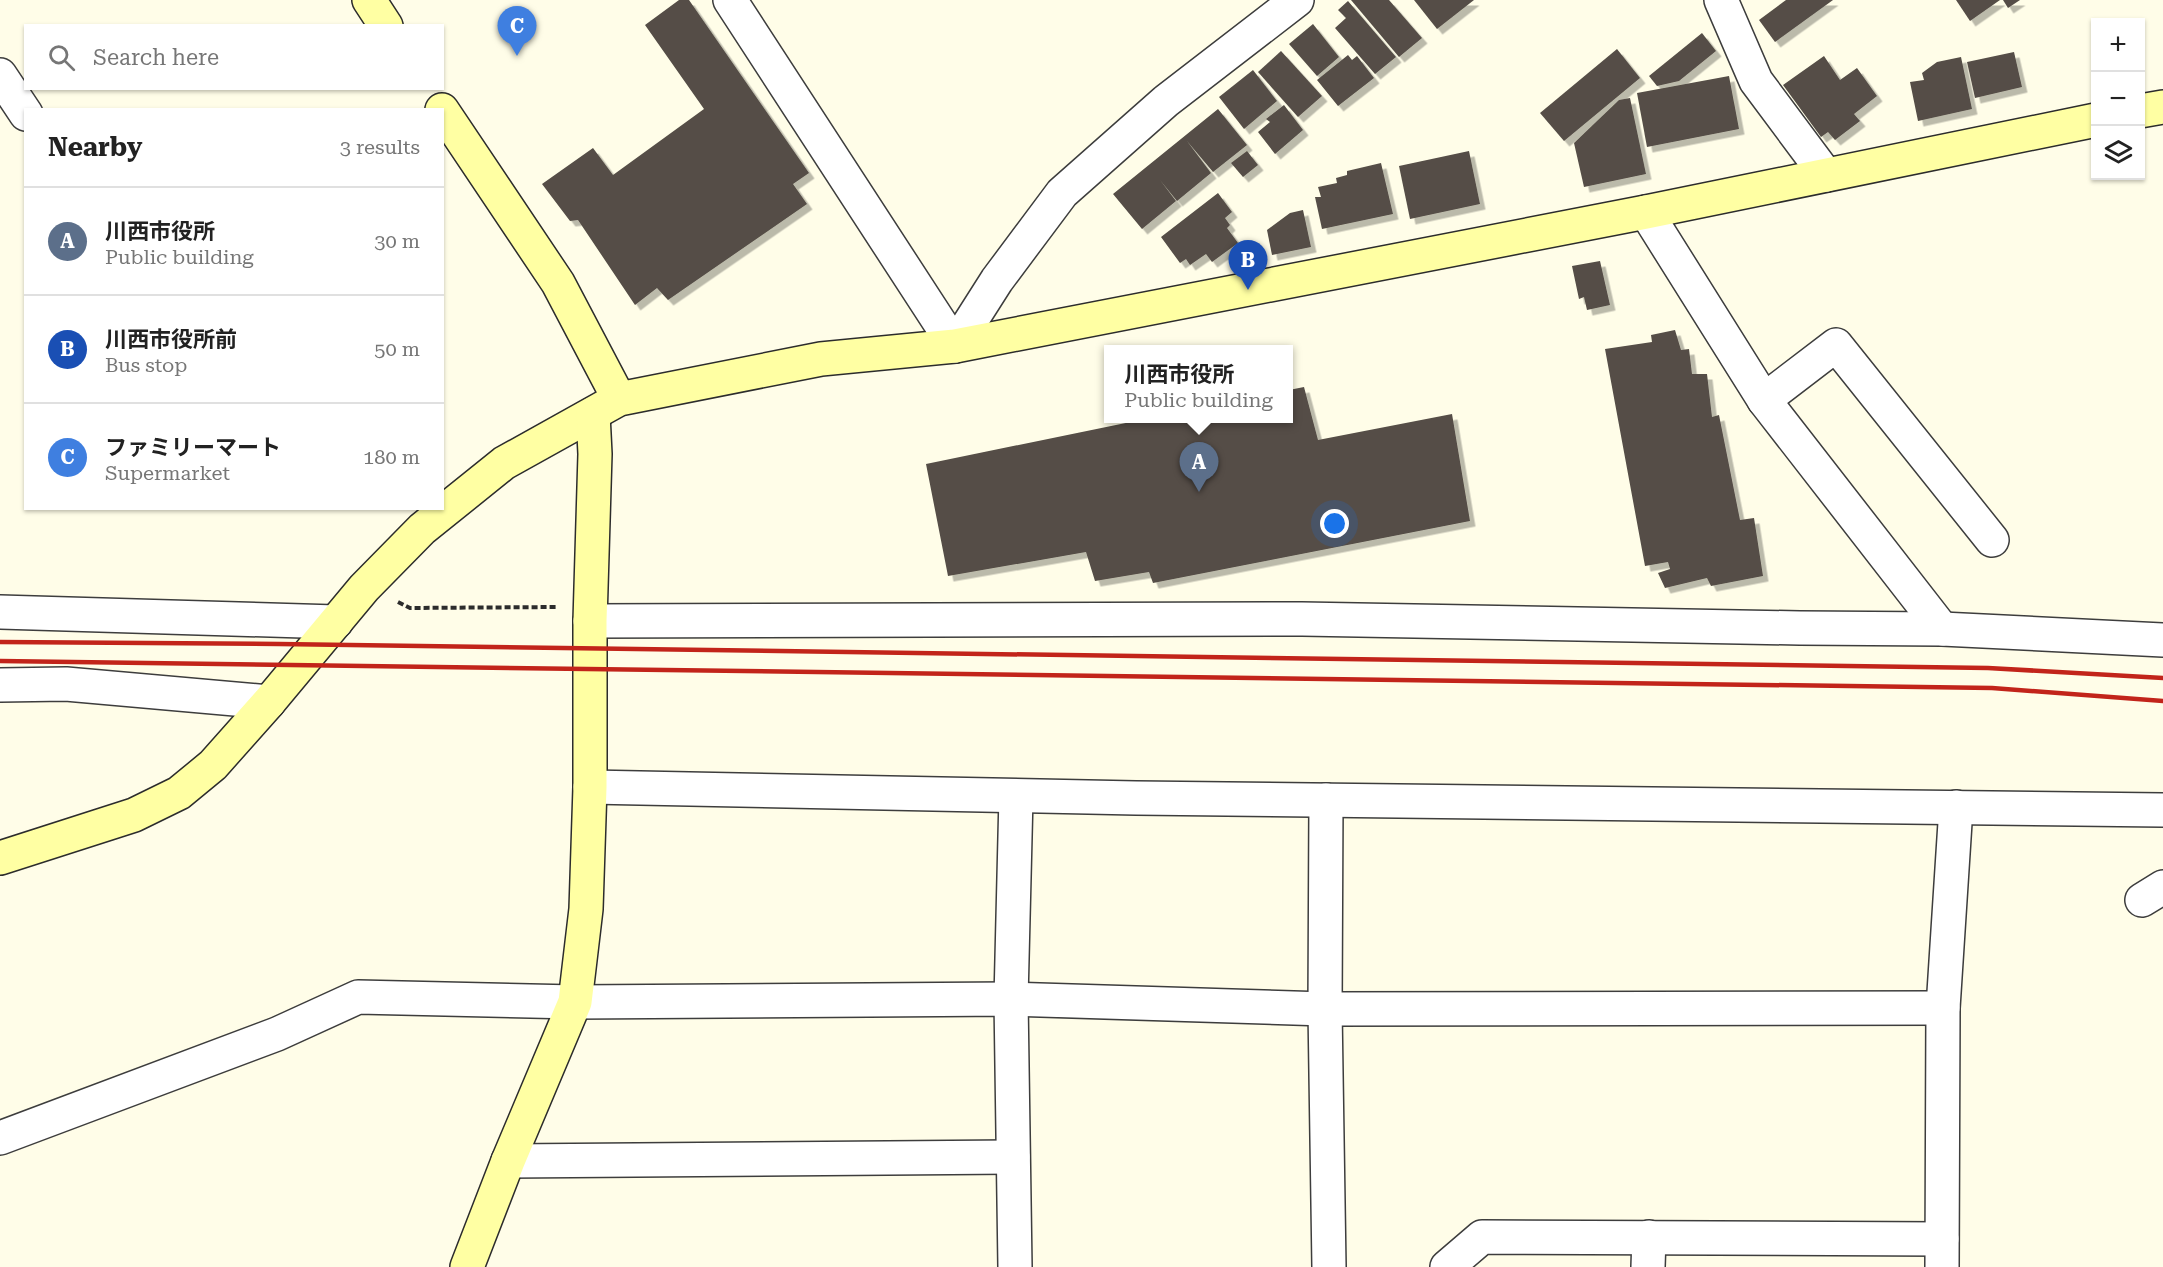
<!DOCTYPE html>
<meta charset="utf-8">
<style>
:root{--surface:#fff;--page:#f6f6f6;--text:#222;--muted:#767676;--line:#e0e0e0;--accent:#db2777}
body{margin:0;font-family:"Roboto Serif","Noto Sans JP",serif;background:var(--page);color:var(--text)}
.controls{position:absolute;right:18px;top:18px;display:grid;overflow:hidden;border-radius:0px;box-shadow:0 2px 4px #0004}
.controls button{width:54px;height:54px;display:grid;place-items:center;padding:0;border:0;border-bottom:2px solid var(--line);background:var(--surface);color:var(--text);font:30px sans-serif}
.you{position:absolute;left:1335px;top:524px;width:21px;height:21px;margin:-15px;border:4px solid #fff;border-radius:50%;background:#1a73e8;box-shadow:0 0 0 9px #1a73e833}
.badge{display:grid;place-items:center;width:39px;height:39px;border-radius:50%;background:var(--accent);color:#fff;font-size:20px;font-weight:700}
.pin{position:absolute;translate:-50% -50px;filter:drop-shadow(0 2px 3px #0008)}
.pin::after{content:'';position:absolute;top:32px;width:21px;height:18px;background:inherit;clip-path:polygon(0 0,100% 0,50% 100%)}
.popup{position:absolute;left:1104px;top:345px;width:189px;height:78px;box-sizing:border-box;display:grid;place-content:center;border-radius:0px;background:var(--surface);filter:drop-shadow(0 2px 4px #0005);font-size:20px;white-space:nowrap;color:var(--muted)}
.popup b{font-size:22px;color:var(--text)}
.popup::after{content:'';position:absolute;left:50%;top:100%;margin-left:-12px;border:12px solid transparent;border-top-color:var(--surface)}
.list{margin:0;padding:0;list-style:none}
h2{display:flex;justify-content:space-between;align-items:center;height:78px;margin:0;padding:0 24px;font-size:26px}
h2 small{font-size:20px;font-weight:400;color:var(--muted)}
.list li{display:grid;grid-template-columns:39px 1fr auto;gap:18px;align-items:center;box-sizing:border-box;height:108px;padding:0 24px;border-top:2px solid var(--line)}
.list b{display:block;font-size:22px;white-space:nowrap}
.list p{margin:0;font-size:20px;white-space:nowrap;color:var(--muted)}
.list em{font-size:20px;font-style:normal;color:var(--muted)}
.icon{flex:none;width:33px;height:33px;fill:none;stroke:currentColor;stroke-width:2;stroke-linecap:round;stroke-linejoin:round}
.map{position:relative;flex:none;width:2163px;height:1267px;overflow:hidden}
.search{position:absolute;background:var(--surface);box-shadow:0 2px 4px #0004;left:24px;top:24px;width:420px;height:66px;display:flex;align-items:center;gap:15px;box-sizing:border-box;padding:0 21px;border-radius:0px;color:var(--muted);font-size:22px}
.panel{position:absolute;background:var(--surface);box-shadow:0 2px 4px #0004;left:24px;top:108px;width:420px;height:402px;border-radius:0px}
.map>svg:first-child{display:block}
</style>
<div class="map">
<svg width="2163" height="1267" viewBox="0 0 2163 1267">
<defs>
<filter id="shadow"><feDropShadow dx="5.5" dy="5.5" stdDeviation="0" flood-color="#0004"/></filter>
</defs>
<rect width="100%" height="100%" fill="#fffde8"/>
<g fill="#544d46" filter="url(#shadow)">
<polygon points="679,0 689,0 809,173 793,184 807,204 668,300 657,288 635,305 578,220 570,221 542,184 593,148 613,175 704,109 645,25"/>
<polygon points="1351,0 1389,0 1422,38 1399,57"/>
<polygon points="1414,0 1474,0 1437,29"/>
<polygon points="1786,0 1833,0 1775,42 1759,20"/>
<polygon points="1956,0 2000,0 1970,21"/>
<polygon points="2003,0 2020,0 2008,8"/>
<polygon points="1348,1 1396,57 1375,74 1335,28 1346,18 1338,10"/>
<polygon points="1313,24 1339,57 1317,76 1289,44"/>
<polygon points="1702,33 1716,51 1679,81 1657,86 1649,76"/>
<polygon points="1617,49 1640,78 1564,141 1540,113"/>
<polygon points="1281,51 1322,96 1298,117 1258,72"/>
<polygon points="2014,52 2022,87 1975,98 1967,62"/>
<polygon points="1348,55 1352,60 1357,56 1374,78 1338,106 1317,80"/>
<polygon points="1824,56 1840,80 1857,68 1877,96 1854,114 1860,121 1835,140 1828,132 1821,137 1783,85"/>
<polygon points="1961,57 1972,109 1918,121 1910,82 1924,80 1922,73 1937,62"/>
<polygon points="1253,70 1277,101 1244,129 1219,97"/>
<polygon points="1729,76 1739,129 1647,147 1637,93"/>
<polygon points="1630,98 1646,174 1584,187 1574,143 1619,100"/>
<polygon points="1284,105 1303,130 1275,154 1258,132 1270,122 1266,119"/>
<polygon points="1218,109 1247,145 1213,172 1187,141 1211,173 1177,201 1160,180 1176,201 1142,229 1113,194"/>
<polygon points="1247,151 1258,165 1243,177 1231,163"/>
<polygon points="1469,151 1480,204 1410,219 1399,166"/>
<polygon points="1381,163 1393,214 1322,229 1315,197 1321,197 1318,187 1337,183 1336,178 1347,175 1347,171"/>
<polygon points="1218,193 1232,212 1225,218 1230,225 1227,228 1238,243 1212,262 1206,254 1190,265 1186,259 1180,263 1161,237"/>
<polygon points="1303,210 1311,247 1272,255 1267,230 1290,213"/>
<polygon points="1600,261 1610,305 1587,310 1584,297 1579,299 1572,266"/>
<polygon points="1675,330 1681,350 1689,349 1692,374 1707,374 1712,417 1719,415 1740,520 1754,518 1763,576 1711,586 1707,578 1665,588 1658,573 1670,569 1668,562 1645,566 1605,349 1652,342 1651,335"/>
<polygon points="1304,387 1318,440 1452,414 1470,521 1153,583 1149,572 1095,581 1086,552 948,576 926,464 1150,418 1289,418 1289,390"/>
</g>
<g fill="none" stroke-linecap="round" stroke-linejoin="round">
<defs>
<g id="street">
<polyline points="730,0 955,346 997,280 1062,193 1166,101 1297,0"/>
<polyline points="1721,0 1756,81 1826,175"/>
<polyline points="0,75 26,114"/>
<polyline points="1646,212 1764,400 1942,629"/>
<polyline points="1764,400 1836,345 1992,540"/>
<polyline points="0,612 336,622"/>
<polyline points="590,621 1302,619 1800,628 1942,629 2163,640"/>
<polyline points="0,685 66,684 269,702"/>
<polyline points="590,787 1136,798 2163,810"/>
<polyline points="1326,800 1325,1009 1329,1267"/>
<polyline points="2142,900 2163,887"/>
<polyline points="0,1138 277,1034 358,997 575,1002 1011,999 1325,1009 1943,1008"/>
<polyline points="508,1161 1013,1157"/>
<polyline points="1015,1267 1011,999 1016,796"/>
<polyline points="1447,1267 1482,1237 1942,1239"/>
<polyline points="1648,1267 1649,1237"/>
<polyline points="1942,1267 1943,1008 1956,807"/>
</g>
<g id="secondary">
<polyline points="369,0 386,26"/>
<polyline points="442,110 558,283 619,399"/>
<polyline points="2140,111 2163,107"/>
<polyline points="0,858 134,815 179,793 213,765 269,702 364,588 422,529 504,463 619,399 821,359 955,346 1646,212 2096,120"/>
<polyline points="467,1267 508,1161 575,1002 586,909 590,787 590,621 595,454 593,414"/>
</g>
</defs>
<use href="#street" stroke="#3d3d3d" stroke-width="36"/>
<use href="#secondary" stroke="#2c2c2c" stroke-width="36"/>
<polyline stroke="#2c2c2c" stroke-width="4" stroke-dasharray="6 3" stroke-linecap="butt" points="398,602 410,608 558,607"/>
<use href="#street" stroke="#fff" stroke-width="33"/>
<use href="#secondary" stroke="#ffffa3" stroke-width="33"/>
<g stroke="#c2241a" stroke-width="4.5">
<polyline points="0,642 279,644 1988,668 2163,678"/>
<polyline points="0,661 1992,688 2163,701"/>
</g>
</g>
</svg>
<div class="controls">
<button>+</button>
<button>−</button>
<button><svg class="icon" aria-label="layers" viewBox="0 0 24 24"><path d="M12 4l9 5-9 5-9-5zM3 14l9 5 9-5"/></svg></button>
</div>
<div class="you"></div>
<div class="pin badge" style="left:1199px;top:492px;background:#5c6f8a">A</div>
<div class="popup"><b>川西市役所</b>Public building</div>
<div class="pin badge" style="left:1248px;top:290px;background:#1a4fb4">B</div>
<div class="pin badge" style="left:517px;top:56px;background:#3f7fe0">C</div>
<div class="search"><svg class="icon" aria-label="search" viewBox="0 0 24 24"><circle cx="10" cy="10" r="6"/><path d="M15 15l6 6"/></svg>Search here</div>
<section class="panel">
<h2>Nearby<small>3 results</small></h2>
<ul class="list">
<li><span class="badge" style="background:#5c6f8a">A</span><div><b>川西市役所</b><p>Public building</p></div><em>30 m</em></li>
<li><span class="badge" style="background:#1a4fb4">B</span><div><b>川西市役所前</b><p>Bus stop</p></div><em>50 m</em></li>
<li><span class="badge" style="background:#3f7fe0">C</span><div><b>ファミリーマート</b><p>Supermarket</p></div><em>180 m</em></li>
</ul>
</section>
</div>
